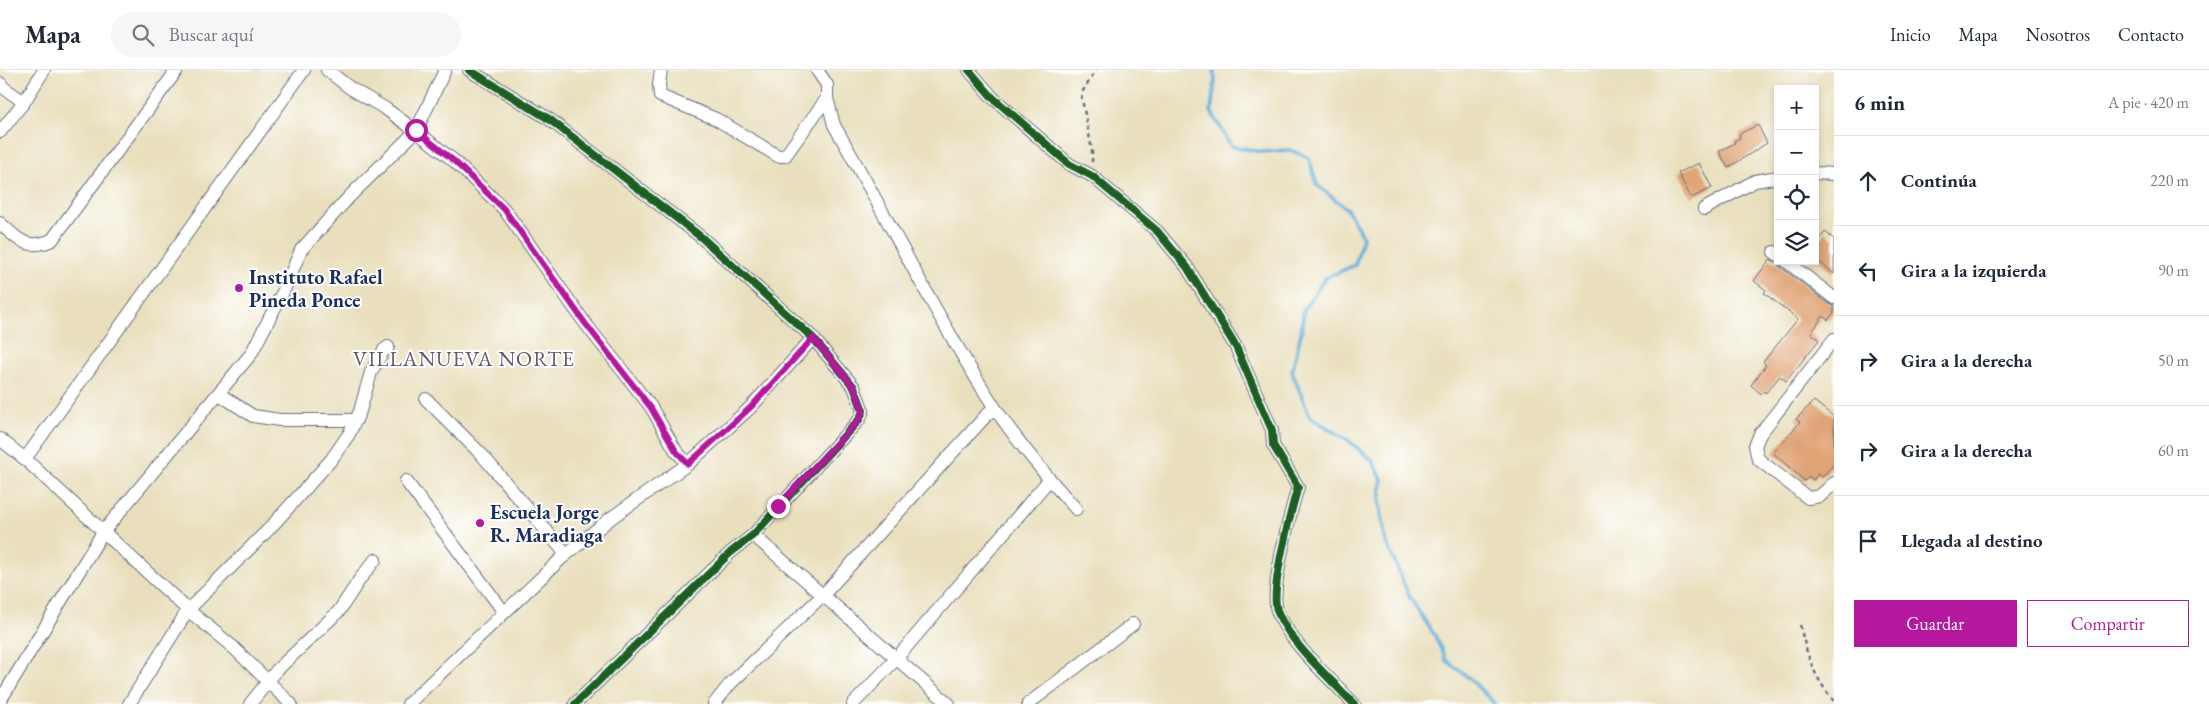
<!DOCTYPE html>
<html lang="es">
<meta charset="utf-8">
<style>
:root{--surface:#fff;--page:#f6f6f7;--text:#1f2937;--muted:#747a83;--line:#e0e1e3;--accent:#b5179e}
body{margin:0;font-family:"EB Garamond",serif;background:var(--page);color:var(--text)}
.controls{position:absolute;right:15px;top:15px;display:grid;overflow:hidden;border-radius:0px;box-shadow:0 2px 8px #0003}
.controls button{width:45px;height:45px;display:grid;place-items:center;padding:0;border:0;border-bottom:1px solid var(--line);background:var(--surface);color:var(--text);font:25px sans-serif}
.stop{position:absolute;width:15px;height:15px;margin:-11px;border:4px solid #b5179e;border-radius:50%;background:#fff}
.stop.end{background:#b5179e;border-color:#fff;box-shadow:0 1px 5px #0008}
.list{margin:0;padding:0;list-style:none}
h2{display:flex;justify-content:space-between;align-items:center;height:65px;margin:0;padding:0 20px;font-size:21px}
h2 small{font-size:16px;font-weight:400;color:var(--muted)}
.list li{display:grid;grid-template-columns:32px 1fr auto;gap:15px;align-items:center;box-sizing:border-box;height:90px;padding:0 20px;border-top:1px solid var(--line)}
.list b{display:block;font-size:19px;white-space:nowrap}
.list em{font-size:16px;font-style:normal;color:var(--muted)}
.actions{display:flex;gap:10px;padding:15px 20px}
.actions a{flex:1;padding:11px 0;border:1px solid var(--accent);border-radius:0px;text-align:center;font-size:18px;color:var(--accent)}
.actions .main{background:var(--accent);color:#fff}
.icon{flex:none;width:28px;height:28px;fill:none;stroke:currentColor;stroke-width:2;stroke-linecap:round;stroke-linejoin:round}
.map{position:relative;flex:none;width:1834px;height:634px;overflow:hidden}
header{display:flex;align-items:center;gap:30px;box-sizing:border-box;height:70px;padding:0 25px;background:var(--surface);border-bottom:1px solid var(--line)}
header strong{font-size:24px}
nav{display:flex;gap:28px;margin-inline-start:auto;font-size:18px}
.search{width:350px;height:45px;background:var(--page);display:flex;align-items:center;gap:12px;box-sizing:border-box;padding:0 18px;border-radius:28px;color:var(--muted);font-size:19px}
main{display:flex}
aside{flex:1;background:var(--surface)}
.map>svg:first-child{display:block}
</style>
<header>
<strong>Mapa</strong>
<div class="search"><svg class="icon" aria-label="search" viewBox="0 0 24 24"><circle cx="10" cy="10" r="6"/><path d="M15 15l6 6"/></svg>Buscar aquí</div>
<nav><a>Inicio</a><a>Mapa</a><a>Nosotros</a><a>Contacto</a></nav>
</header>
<main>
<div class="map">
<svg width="1834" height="634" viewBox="0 0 1834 634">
<rect width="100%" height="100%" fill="#fff"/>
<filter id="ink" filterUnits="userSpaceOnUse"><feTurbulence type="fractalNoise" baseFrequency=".02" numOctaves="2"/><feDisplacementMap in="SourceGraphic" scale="10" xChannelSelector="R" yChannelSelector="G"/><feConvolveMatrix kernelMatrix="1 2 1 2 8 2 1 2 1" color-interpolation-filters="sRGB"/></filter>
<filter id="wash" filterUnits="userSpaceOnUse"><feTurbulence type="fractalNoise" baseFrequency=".0096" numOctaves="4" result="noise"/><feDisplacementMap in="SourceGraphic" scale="20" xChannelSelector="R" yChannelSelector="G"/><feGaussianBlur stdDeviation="1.12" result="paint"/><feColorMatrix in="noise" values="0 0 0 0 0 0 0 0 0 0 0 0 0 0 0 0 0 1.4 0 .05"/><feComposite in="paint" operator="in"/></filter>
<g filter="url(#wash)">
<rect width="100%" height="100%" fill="#e9dfbc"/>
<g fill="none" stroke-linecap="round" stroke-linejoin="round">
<polyline stroke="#5caad6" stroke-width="4" points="1214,0 1215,11 1211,41 1231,76 1262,82 1290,80 1309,88 1317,115 1347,139 1363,167 1355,195 1325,208 1304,239 1301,263 1292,302 1310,347 1349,371 1372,390 1382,409 1380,433 1385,469 1410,528 1435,566 1446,590 1468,607 1495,634"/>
</g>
<g id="blocks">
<g fill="#e0a374">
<polygon points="1758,55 1767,73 1728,98 1719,81 1735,73 1734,71 1740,68 1739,64"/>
<polygon points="1699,93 1712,118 1691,128 1678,103"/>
<polygon points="1825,162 1834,169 1834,204 1815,188 1815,176"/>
<polygon points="1770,189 1829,234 1834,236 1834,242 1828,250 1823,246 1811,263 1819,270 1786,311 1780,306 1766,323 1764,321 1761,324 1751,315 1766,295 1763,292 1798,249 1764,223 1766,220 1754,211"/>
<polygon points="1814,331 1834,347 1834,394 1822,407 1818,404 1813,410 1809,406 1805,411 1773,383 1800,352 1796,349"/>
</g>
</g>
</g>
<g filter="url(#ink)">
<use href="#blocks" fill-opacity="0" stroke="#636d7f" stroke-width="1"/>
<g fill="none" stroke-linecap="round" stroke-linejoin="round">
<defs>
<g id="street">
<polyline points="327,0 350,18 386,39 416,61 453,90 504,139 585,253 651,337 676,381 688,394"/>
<polyline points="469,0 549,49 701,167 813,268 854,317 863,341 859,350 753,465 730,483 575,634"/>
<polyline points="661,0 659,15 660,26 716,49 778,86 785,86 827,28"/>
<path d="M817,0L827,15V28L834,55C888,148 935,245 993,335C1017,372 1047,407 1076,439"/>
<path d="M969,0L992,27L1069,94L1092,106L1157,161L1187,197L1236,277L1272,360L1273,375L1298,417C1291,440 1270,520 1277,540C1288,572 1331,609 1354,634"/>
<polyline points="0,13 4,18 24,32"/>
<polyline points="0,62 24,32 44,0"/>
<polyline points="1815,103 1834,104"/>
<polyline points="1704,139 1755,111 1778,107"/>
<path d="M0,153C17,169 27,181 52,170L177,0"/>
<polyline points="1774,182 1778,185"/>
<polyline points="1786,191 1834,228"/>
<polyline points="1834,269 1760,364 1755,376 1758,389 1808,428 1820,426 1834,413"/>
<polyline points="219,324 253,346 280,350 356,350"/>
<polyline points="426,329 482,385 566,484"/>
<polyline points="0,369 25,389 188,540 234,578 291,634"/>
<polyline points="25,389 304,0"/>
<polyline points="406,411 504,542"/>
<polyline points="753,465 949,634"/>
<polyline points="0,631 103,462 251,284 284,220 301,180 350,126 416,61 445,0"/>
<polyline points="129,634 188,540 270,458 331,390 349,364 360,341 371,302 384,280 388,277"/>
<polyline points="250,634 277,600 339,541 360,509 375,490"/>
<polyline points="408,634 563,487 611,448 688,394 751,337 813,268"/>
<polyline points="714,634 730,614 823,525 994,337"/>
<polyline points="853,634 896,589 1049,410"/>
<polyline points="1028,634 1133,554"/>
</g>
</defs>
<use href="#street" stroke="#636d7f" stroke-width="14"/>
<g stroke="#636d7f" stroke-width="2.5" stroke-dasharray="4 4" stroke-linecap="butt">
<polyline points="1092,92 1092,80 1081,24 1096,0"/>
<path d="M1800,555C1807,585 1813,606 1834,631"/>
</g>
<use href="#street" stroke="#fff" stroke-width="12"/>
<defs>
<g id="cycleway">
<polyline points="469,0 549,49 701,167 813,268 854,317 863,341 859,350 753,465 730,483 575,634"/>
<path d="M969,0L992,27L1069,94L1092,106L1157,161L1187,197L1236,277L1272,360L1273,375L1298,417C1291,440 1270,520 1277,540C1288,572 1331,609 1354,634"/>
</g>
</defs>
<use href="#cycleway" stroke="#fff" stroke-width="11"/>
<use href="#cycleway" stroke="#1b5e20" stroke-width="8"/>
</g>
</g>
<g fill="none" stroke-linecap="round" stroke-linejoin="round" filter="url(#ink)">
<polyline stroke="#b5179e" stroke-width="6" points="416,60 453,90 504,139 585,253 651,338 676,381 688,394 751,337 813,268 854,317 863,341 859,350 778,436"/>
</g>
<g fill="#b5179e" stroke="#fff" stroke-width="2">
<circle cx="239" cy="218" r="5"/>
<circle cx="480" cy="453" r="5"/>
</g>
<g text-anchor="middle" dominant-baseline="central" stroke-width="4" stroke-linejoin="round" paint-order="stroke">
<g font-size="20" font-weight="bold" fill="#1b2f5e" stroke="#fff" text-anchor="start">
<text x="249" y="207">Instituto Rafael<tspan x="249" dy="23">Pineda Ponce</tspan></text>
<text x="490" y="442">Escuela Jorge<tspan x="490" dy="23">R. Maradiaga</tspan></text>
</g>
<g font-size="21" letter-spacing="1" fill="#605866" stroke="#fff">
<text x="464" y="288">VILLANUEVA NORTE</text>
</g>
</g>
</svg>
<div class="controls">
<button>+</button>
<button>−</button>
<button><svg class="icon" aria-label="locate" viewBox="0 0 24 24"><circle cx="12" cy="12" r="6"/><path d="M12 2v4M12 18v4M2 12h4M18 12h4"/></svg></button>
<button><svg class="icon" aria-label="layers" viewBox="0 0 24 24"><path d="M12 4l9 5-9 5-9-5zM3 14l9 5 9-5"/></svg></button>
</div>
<div class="stop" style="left:416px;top:60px"></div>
<div class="stop end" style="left:778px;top:436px"></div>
</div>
<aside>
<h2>6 min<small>A pie · 420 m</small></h2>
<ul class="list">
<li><svg class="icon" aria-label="ahead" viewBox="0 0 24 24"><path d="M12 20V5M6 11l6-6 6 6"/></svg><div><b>Continúa</b></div><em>220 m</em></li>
<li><svg class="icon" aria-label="left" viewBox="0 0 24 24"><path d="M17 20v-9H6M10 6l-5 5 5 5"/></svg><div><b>Gira a la izquierda</b></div><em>90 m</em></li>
<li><svg class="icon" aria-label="right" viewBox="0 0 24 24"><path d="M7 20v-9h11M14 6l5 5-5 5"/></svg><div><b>Gira a la derecha</b></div><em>50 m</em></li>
<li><svg class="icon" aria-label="right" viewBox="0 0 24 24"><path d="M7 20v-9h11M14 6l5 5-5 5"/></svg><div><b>Gira a la derecha</b></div><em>60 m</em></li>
<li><svg class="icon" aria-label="arrive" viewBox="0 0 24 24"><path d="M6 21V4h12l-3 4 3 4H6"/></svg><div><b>Llegada al destino</b></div></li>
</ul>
<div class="actions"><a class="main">Guardar</a><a>Compartir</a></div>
</aside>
</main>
